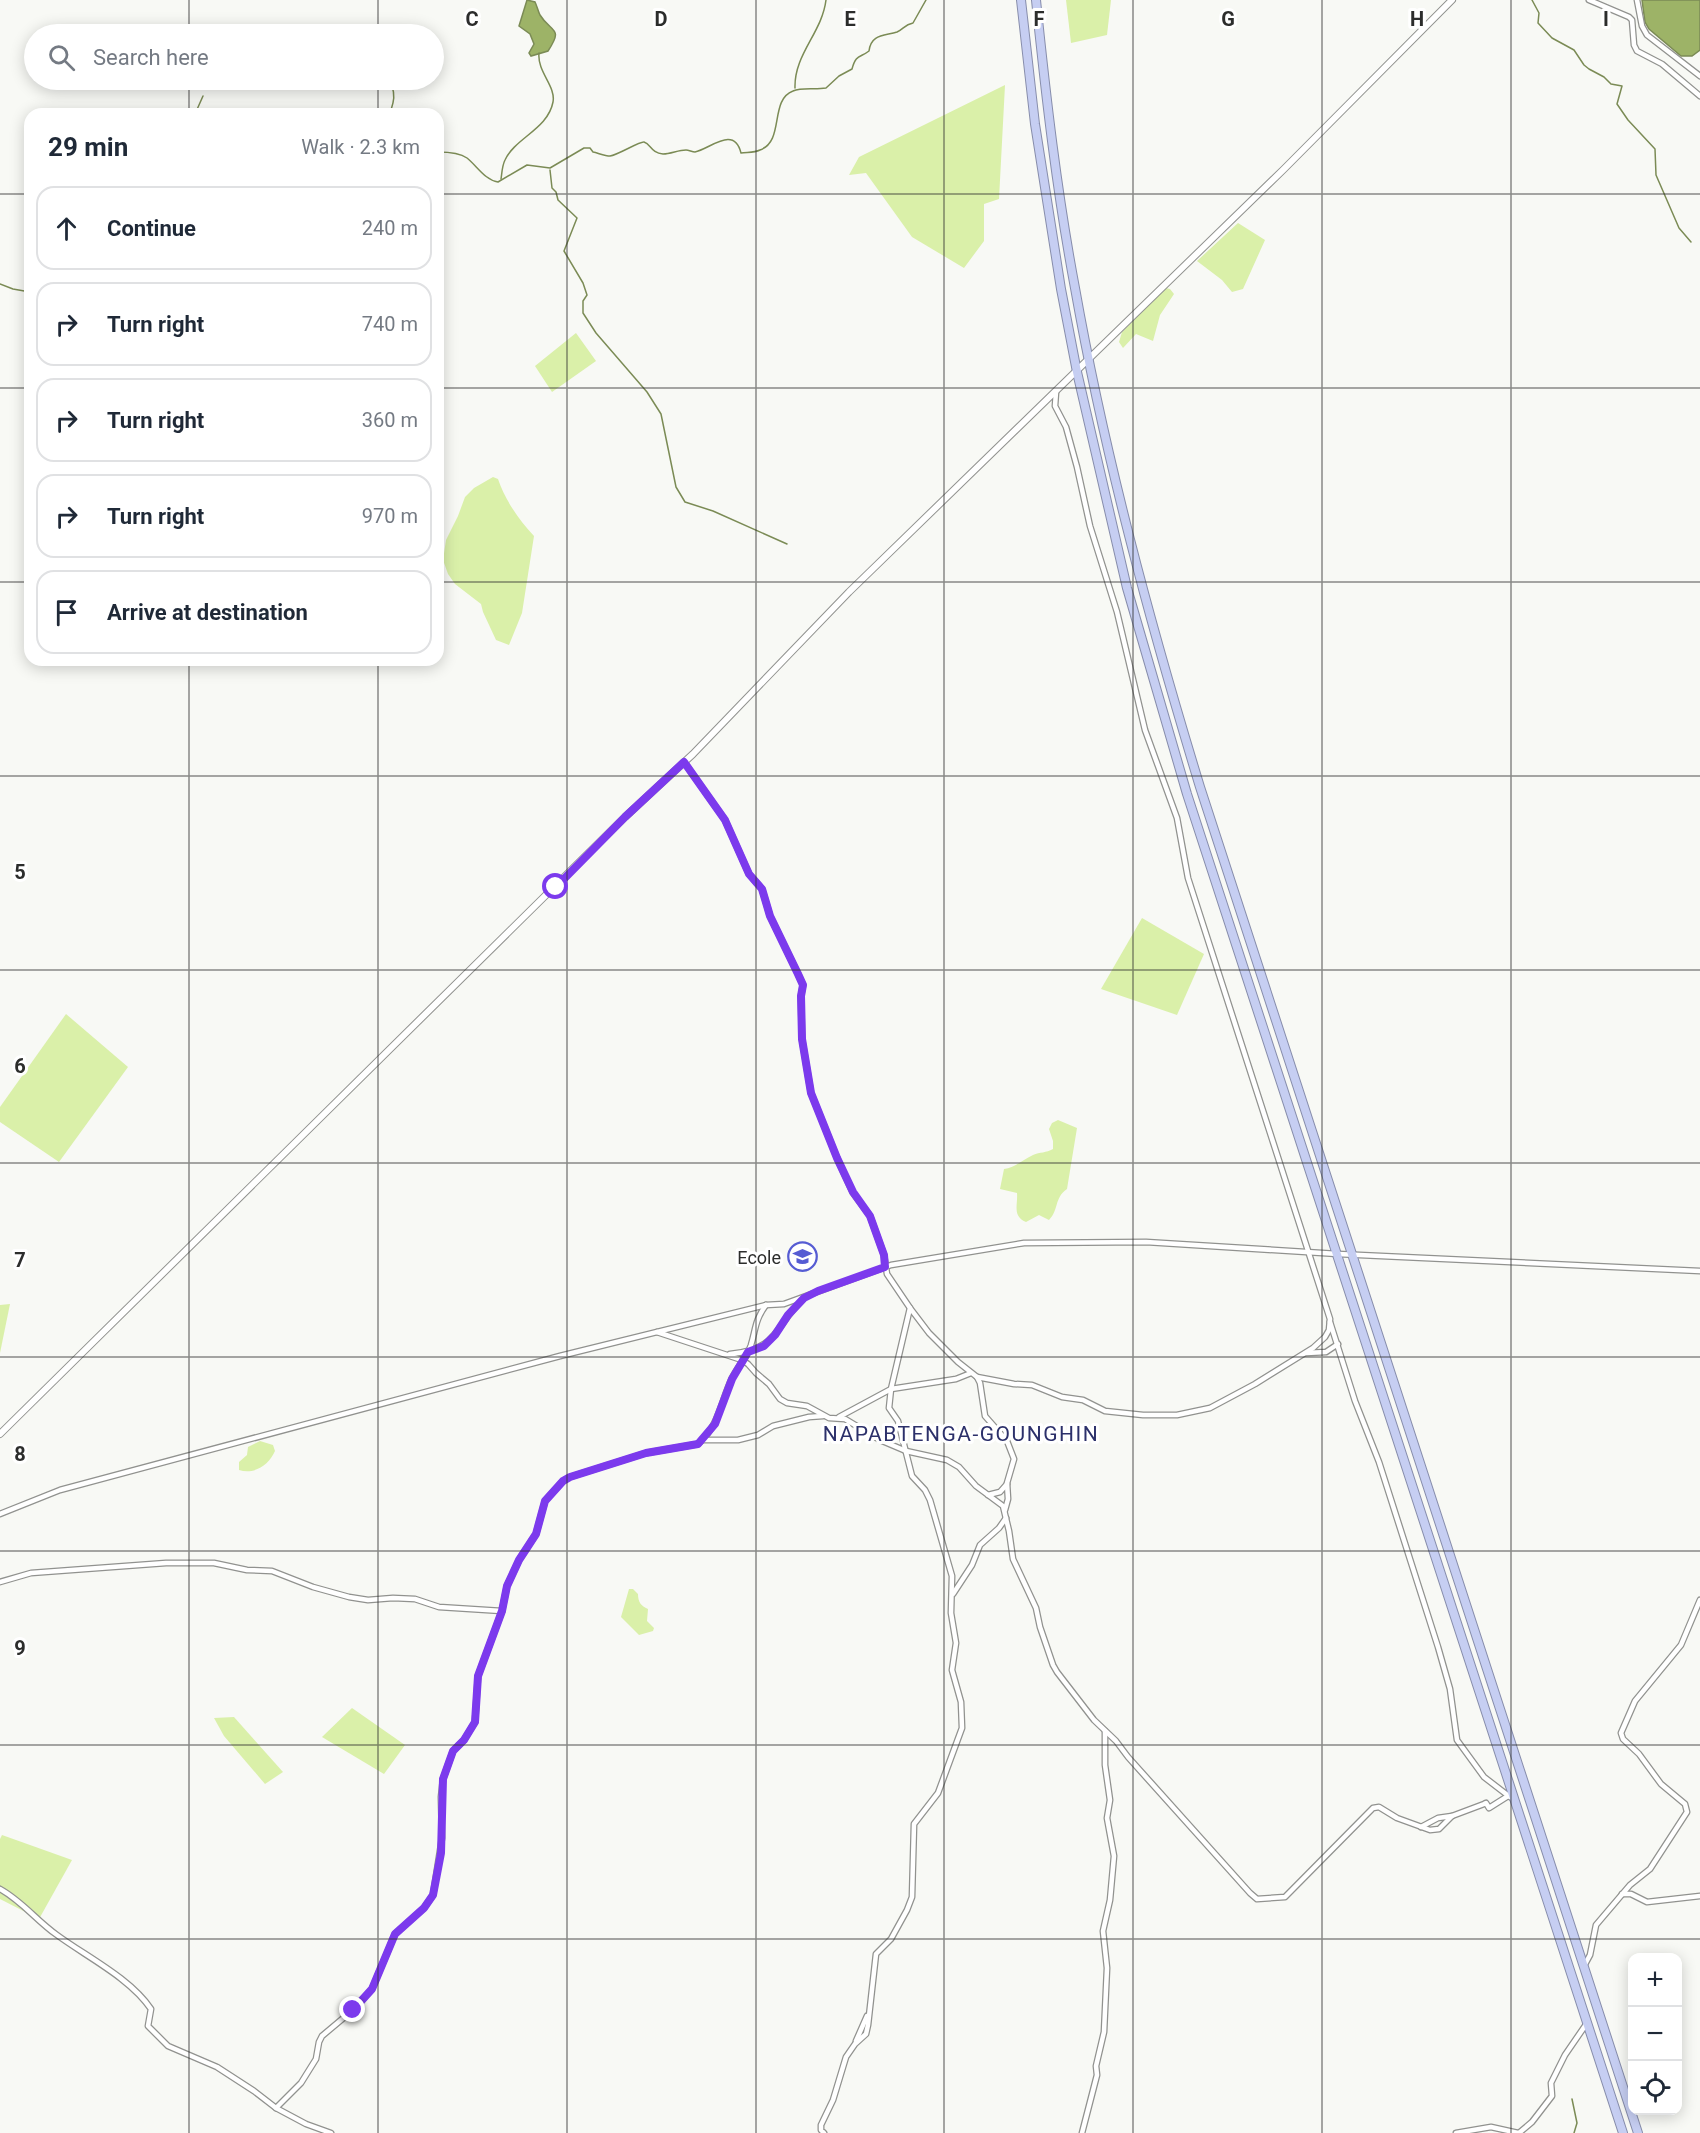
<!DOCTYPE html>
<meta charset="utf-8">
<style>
:root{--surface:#fff;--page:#f2f2f3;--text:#1f2937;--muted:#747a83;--line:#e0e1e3}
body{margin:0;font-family:Roboto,sans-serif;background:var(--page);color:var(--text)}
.controls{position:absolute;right:18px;bottom:18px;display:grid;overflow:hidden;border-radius:12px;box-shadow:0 3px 15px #0003}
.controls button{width:54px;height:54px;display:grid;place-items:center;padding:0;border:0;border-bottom:2px solid var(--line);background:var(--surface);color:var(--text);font:30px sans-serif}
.stop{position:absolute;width:18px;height:18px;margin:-14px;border:4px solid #7c3aed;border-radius:50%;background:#fff}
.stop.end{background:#7c3aed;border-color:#fff;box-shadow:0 2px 6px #0008}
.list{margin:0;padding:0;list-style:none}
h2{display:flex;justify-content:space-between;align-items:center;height:78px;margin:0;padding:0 24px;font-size:26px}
h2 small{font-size:20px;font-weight:400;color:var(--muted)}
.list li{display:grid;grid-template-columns:39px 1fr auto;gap:18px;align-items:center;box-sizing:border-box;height:84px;margin:0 12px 12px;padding:0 12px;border:2px solid var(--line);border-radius:18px}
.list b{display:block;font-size:22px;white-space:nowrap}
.list em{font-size:20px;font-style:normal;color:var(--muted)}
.icon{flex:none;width:33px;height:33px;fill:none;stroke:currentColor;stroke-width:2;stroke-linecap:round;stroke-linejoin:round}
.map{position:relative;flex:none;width:1700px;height:2133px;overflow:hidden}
.search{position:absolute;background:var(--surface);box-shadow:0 3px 15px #0003;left:24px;top:24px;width:420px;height:66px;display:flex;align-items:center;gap:15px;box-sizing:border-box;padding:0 21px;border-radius:33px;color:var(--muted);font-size:22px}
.panel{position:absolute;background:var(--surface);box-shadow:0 3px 15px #0003;left:24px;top:108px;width:420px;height:558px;border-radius:18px}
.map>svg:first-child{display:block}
</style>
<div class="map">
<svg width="1700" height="2133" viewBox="0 0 1700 2133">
<rect width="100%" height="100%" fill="#f8f9f5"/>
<g fill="#daf0a9">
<polygon points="1066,0 1111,0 1107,35 1071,43"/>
<polygon points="1005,85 999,199 984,204 984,241 964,268 912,237 866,173 849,175 859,157"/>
<polygon points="1238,223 1265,240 1243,289 1232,292 1222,280 1197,261"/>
<polygon points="1166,288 1170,289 1174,294 1160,315 1153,341 1136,334 1123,348 1119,342 1122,332"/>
<polygon points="576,333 596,361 552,392 535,366"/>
<path d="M493,477L498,479C505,500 519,520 534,536L522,613L509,645L496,640L483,612L481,604L455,584L448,574L443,560L446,540L458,516L465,497L474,488Z"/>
<polygon points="1142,918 1204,954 1177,1015 1101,989"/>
<polygon points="66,1014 128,1067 59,1162 0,1122 0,1107"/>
<path d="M1058,1120L1077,1128L1067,1189C1054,1198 1059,1210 1049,1220L1039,1215L1026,1222C1012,1216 1018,1205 1017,1193L1000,1189L1004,1169C1016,1167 1022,1160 1033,1155C1040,1152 1046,1153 1053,1149V1141L1049,1129L1052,1123Z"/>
<polygon points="10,1304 0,1353 0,1305"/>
<path d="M260,1441L273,1445L275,1451C269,1465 254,1475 239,1470V1462L247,1455L248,1447Z"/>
<path d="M629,1589H633L638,1594C638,1602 641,1606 648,1609L647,1621L654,1628L653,1631L639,1635L621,1617Z"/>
<polygon points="352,1708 405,1745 384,1774 322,1737"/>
<polygon points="234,1717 283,1772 265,1784 224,1736 214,1718"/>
<polygon points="2,1835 72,1860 39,1919 0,1899 0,1839"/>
</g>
<g fill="#9db367" stroke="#7b8b55" stroke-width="1.5">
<path d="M527,0L535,2C537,6 538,11 540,15C551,33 564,27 548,51L531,56L529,53L534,44L530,34L519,26Z"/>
<polygon points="1642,0 1700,0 1700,50 1692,56 1681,56 1649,29 1645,22"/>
</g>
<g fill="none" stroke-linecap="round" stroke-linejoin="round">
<g stroke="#7b8b55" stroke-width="1.5">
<polyline points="1532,0 1539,13 1538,23 1552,38 1574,50 1584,65 1589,69 1604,77 1611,84 1622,86 1617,104 1628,120 1655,149 1656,175 1679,228 1691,242"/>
<polyline points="377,32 378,34"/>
<path d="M390,80L388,85L392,86C395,95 394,101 391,110L393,114"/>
<path d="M795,88C794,54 822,33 826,0"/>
<polyline points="195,114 203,96"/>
<path d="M438,152C447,152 460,153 467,158C477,166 485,180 498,182L527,165L550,168L584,148H590L593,152C598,153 605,156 610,156C618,155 640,141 644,142C651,144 651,153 663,154C671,154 678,150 686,150C689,150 692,152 695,152C710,149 734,125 741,153C747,152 754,153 760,150C785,141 769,100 793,91C802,87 815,90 826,88L839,76L852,69C856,54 860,58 869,51C871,34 884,36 897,32C904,29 904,25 913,23L926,0"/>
<polyline points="550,170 552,188 556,192 558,200 577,218 564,251 583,283 587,295 583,301 583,313 596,333 647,392 661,414 676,487 685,502 713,511 787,544"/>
<path d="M501,179C502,173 502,166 505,160C515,138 548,129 553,102C556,86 537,72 539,53"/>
<polyline points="0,284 13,289 30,292"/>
<polyline points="1572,2099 1577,2123 1574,2133"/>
</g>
<defs>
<g id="minor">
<polyline points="1589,0 1629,17 1632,20 1634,45 1637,51 1662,64 1700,96"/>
<polyline points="1637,0 1642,26 1647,35 1700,76"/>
<polyline points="684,762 725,820 749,874 762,889 770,916 798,974 803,985 801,996 802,1039 811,1093 837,1158 853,1193 870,1216 884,1255 887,1274 910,1308 891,1389 889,1408 898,1421 912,1476 925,1490 930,1500 952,1576 951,1613 956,1643 952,1670 961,1702 962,1728 938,1793 914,1824 912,1897 907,1910 891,1939 876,1954 868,2025 866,2034 855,2044 846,2057 833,2100 821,2125 821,2130 824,2133"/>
<polyline points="910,1308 929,1333 958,1362 977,1377 980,1383 985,1416 1007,1441 1014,1459 1007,1483 1008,1499 1005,1510"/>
<polyline points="1330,1322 1355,1401 1379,1462 1438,1647 1450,1689 1457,1740 1484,1777 1510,1797"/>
<polyline points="657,1332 742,1360 748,1364 756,1373 769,1384 780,1399 787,1403 807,1406 829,1418 845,1419 880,1440 906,1451 947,1460 959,1467 976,1486 1003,1506 1009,1531 1013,1559 1036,1608 1040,1627 1053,1665 1057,1672 1094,1720 1116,1741 1128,1757 1250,1893 1257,1899 1285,1897 1373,1808 1379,1807 1397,1818 1430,1830 1439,1829 1452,1816 1484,1804 1486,1803 1489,1808 1508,1796"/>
<polyline points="1306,1353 1326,1352 1338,1344"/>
<path d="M730,1354C778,1350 774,1327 803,1299"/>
<polyline points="977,1377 1014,1384 1032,1385 1062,1397 1083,1400 1105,1411 1143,1415 1177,1415 1210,1408 1255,1384 1313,1348 1325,1337 1329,1330 1330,1319 1188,878 1177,818 1145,730 1117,612 1090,526 1077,467 1066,427 1055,406 1056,392"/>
<polyline points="839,1417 891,1389 956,1379 971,1373"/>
<polyline points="702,1440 738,1440 758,1435 773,1426 809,1417 823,1416"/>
<polyline points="988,1495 1000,1492 1007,1484"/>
<polyline points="0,1514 60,1490 560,1356 766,1305 784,1304 891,1265 1024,1243 1146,1242 1338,1254 1700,1271"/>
<polyline points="0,1582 31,1573 166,1563 214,1563 247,1570 272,1571 313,1587 349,1597 368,1600 393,1598 415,1599 439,1607 502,1611"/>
<polyline points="953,1594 972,1565 980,1545 999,1528 1006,1518"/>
<polyline points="1421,1827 1438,1818 1452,1816"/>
<path d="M0,1889C22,1901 37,1921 57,1935C87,1957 130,1978 151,2009L148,2026L168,2046L217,2067L254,2091L276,2108L306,2124L331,2133"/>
<polyline points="1622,1894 1631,1894 1647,1902 1700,1896"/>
<polyline points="1584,1966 1590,1955 1596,1925 1630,1885 1650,1869 1687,1812 1685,1804 1661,1784 1639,1754 1623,1739 1621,1733 1635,1701 1681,1645 1700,1600"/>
<polyline points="856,2041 867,2016"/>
<path d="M276,2108L301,2083L316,2059L319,2042L322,2036L353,2010L372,1989L395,1934L424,1908L433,1895L442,1838L441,1797L443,1779L453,1751L464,1740L475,1722L478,1676L502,1611L507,1586L519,1560L536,1534L545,1501L563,1481L570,1477L646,1453L698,1444C719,1426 721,1401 732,1378C738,1366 747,1357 751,1345C756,1328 755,1320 766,1305"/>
<polyline points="1082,2133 1097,2075 1096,2066 1104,2032 1107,1968 1103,1931 1110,1900 1114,1856 1107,1818 1110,1800 1105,1765 1105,1731"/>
<polyline points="1456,2133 1491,2127 1518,2133"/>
<polyline points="1519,2133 1532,2122 1552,2096 1551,2083 1565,2055 1587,2023"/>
</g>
<polyline id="tertiary" points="0,1434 625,817 693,754 849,592 1284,169 1452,0"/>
<g id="trunk">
<polyline points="1021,0 1035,124 1061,289 1077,372 1127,588 1187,794 1623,2133"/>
<path d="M1036,0C1046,97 1057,193 1075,288C1105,457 1150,623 1200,787L1638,2133"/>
</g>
</defs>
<use href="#minor" stroke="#91928f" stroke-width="7"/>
<use href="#tertiary" stroke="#91928f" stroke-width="8"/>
<use href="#trunk" stroke="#878dab" stroke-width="10"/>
<use href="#minor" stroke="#fff" stroke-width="4.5"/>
<use href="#tertiary" stroke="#fff" stroke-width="6"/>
<use href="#trunk" stroke="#c6cef2" stroke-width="8"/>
</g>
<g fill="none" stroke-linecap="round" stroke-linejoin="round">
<polyline stroke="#7c3aed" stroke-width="8" points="353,2010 372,1989 395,1934 424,1908 433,1895 441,1853 443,1779 453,1751 464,1740 475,1722 478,1676 502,1611 507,1586 519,1560 536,1534 545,1501 563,1481 570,1477 646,1453 698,1444 715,1424 732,1379 748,1352 764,1346 775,1335 788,1315 804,1298 818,1291 885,1267 884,1255 870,1216 853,1192 837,1158 811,1093 802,1039 801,996 803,985 798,974 770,916 762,889 749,874 725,820 684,762 625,817 556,887"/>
</g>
<path fill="none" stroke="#2c2d2c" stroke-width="1.5" stroke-opacity="0.55" d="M189,0V34M378,0V34M567,0V2133M756,0V2133M944,0V2133M1133,0V2133M1322,0V2133M1511,0V2133M189,80V114M378,80V114M0,194H30M438,194H1700M0,388H30M438,388H1700M0,582H30M438,582H1700M189,660V2133M378,660V2133M0,776H1700M0,970H1700M0,1163H1700M0,1357H1700M0,1551H1700M0,1745H1700M0,1939H1700"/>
<defs>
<symbol id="school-ring" viewBox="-11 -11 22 22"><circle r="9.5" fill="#fff" stroke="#565cd3" stroke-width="1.5"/><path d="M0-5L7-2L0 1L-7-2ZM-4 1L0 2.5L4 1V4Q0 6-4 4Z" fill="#565cd3"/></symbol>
</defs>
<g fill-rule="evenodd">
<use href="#school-ring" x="786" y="1240" width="33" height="33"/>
</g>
<g text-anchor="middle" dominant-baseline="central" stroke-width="6" stroke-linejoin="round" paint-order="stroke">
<g font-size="18" fill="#2c2d2c" stroke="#fff" text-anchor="end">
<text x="781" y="1257">Ecole</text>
</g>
<g font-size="21" letter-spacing="1.5" fill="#2c306a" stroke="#fff">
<text x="961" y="1434">NAPABTENGA-GOUNGHIN</text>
</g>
</g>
<g font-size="20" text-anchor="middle" font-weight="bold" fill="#2c2d2c" stroke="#fff" stroke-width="6" stroke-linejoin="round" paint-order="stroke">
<text x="472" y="26">C</text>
<text x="661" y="26">D</text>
<text x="850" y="26">E</text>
<text x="1039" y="26">F</text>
<text x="1228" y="26">G</text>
<text x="1417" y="26">H</text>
<text x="1606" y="26">I</text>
<text x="20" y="879">5</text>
<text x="20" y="1073">6</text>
<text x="20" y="1267">7</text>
<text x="20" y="1461">8</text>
<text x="20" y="1655">9</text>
</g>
</svg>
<div class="controls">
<button>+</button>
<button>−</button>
<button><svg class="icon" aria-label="locate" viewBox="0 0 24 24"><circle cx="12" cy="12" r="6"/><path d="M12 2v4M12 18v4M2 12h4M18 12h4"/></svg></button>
</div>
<div class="stop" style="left:556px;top:887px"></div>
<div class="stop end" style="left:353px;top:2010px"></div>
<div class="search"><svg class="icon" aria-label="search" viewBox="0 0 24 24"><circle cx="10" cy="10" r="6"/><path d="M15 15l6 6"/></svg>Search here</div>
<section class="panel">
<h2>29 min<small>Walk · 2.3 km</small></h2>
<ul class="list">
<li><svg class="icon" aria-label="ahead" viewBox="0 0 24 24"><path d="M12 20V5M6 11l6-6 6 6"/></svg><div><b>Continue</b></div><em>240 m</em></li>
<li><svg class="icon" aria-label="right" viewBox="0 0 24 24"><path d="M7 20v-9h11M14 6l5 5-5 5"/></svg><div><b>Turn right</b></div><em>740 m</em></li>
<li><svg class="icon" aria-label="right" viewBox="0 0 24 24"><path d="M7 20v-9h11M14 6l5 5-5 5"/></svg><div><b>Turn right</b></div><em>360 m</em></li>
<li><svg class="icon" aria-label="right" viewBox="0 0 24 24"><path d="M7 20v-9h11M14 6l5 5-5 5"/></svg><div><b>Turn right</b></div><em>970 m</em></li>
<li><svg class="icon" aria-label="arrive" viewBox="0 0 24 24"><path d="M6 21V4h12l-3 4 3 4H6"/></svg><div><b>Arrive at destination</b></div></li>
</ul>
</section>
</div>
